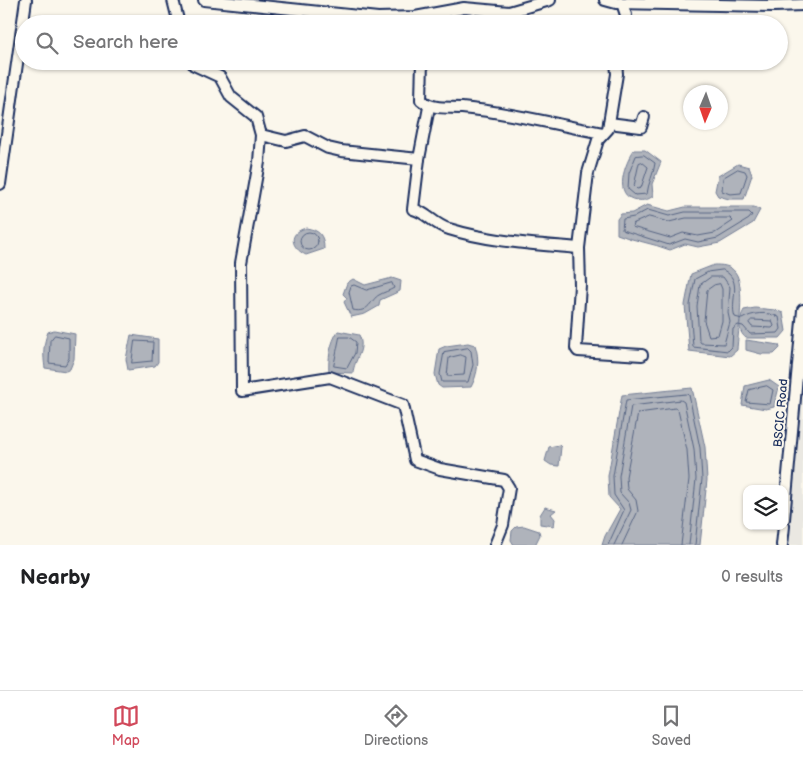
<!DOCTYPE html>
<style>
:root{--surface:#fff;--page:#f6f6f6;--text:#202124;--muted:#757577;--line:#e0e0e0;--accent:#d1495b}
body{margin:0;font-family:"Balsamiq Sans",sans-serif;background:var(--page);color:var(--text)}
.controls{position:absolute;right:15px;bottom:15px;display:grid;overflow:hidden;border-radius:10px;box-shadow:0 1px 4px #0004}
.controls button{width:45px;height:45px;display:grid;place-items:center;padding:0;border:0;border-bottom:1px solid var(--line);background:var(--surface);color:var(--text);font:25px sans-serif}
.compass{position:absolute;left:683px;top:85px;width:45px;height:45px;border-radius:50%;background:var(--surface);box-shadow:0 1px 4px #0004;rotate:182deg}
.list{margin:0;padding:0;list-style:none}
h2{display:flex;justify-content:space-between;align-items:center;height:65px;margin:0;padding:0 20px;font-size:21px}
h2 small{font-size:16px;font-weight:400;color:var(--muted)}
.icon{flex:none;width:28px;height:28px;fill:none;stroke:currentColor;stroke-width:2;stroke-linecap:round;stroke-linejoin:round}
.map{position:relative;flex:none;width:803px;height:545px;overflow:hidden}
.search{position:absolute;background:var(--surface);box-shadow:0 1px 4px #0004;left:15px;right:15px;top:15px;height:55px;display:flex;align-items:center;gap:12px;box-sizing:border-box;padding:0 18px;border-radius:28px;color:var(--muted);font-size:19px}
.sheet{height:145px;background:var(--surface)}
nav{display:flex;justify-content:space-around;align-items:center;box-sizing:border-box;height:70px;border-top:1px solid var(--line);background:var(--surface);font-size:14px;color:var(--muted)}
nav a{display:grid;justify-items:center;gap:2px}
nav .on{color:var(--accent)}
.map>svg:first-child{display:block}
</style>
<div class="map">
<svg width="803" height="545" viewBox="0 0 803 545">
<rect width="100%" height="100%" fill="#fbf7ec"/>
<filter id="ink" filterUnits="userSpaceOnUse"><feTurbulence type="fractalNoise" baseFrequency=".02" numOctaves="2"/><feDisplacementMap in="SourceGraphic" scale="10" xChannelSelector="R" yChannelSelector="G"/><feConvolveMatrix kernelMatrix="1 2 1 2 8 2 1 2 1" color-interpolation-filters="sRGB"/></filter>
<g filter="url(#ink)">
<polygon fill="#eae8e2" points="803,344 803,545 785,545"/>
<g fill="#afb3bb" stroke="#747e96">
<path d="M634,150H645L661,162L652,184L653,196C648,200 643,201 637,200C612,197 625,163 634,150Z"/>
<polygon points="738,164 749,167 752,175 744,199 729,199 718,196 715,191 718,176"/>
<path d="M647,205L669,211L685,207H754L760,210L753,223L720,243L698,247L685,244L670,250C652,243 634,241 617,234V219L621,214L632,213Z"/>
<path d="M306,228C319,230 324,235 324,249L306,255C291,248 287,233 306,228Z"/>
<path d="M714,265C721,265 730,265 735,272C746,286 738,331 737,350L730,356L689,351L685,305L691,274Z"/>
<polygon points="392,278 401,281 400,291 380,300 379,306 365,314 351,317 344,302 347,298 343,294 347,283 353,279 365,285"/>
<path d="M755,308L775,310L783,313L786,331L780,338H746C737,331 739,319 744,310Z"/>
<path d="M54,330L75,334L74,359L70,369L66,371L45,368C43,355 43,344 48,332Z"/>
<path d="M338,331L359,335C366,350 354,359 353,373L329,372C328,359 330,343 338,331Z"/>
<polygon points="131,335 158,339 158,362 155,366 128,370 126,359"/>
<polygon points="746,340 779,345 780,348 774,354 761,354 746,350"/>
<path d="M468,343L475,345C480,359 478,374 471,387L442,388L438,385L435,374L439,349L446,346Z"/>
<polygon points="769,380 779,387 774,407 766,409 742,405 745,386"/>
<polygon points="692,388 705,447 707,480 700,545 602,545 605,536 620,509 609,497 608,476 622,395"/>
<polygon points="559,445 561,447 559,466 551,465 545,461 549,447"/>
<polygon points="545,507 556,510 551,514 555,519 554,526 540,524 540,515"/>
<polygon points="524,526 539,531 540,535 535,545 514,545 511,540 512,531 516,527"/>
</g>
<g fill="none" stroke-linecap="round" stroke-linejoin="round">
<g stroke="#566483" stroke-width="1">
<path d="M644,155L655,163C654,174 648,183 647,194L635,195L628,189L629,173L636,156Z"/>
<polygon points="642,162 648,167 641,188 637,189 634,186 639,163"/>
<polygon points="738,169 745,171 747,175 741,193 730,194 722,191 723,178"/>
<polygon points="648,210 669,216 685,212 749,212 752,215 749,219 718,238 698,242 685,239 669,245 622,230 623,219 634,217"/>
<polygon points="649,217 669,222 686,218 730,218 733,221 715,233 698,236 683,233 670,238 632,227 633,224"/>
<circle cx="309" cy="241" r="9"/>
<path d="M723,270C744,280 729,301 735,317L742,319C752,313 766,311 779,317L781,329L778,333L750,334L743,326L738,325L733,329L732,347L728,351L693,347L690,305L695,279L708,272Z"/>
<polygon points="711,277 723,277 730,287 728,313 730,322 724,344 701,343 699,340 697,306 700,285"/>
<path d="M392,283L394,288C389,291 384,292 379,295C371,299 369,314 353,310L349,292L351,286L354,285L366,290Z"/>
<polygon points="720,284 722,289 722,321 718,335 709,336 704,321 707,290 714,285"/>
<polygon points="752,320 772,321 774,326 772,328 752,327 749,323"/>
<polygon points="55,335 69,338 69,358 65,365 49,363 50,341"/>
<polygon points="340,337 349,337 356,342 355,353 347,368 334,366"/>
<polygon points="135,341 153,342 152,361 132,363"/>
<polygon points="468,348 471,351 473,365 468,382 442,382 440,374 444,352"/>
<polygon points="461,355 466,357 464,375 447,376 449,358"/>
<polygon points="767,386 773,390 770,404 746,402 749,390"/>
<polyline points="608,545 624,510 614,495 613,476 626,400 686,394 689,395 700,448 702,479 695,545"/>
<polyline points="614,545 631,510 629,503 620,493 619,476 631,406 681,400 684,402 694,449 696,479 689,545"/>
<polyline points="622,545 638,511 636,500 627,489 626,477 638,413 675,408 678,410 687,450 689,479 681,545"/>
</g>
<defs>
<g id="minor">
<polyline points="173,0 179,24"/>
<polyline points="204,0 378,18 415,17 464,8 509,12 550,0"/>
<polyline points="605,0 616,3 774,6 803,5"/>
<polyline points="622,3 626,15 624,24"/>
<polyline points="192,61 194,65 220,77 231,97 256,117 261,135 259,162 241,263 242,391 330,377 403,405 415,460 440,469 504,480 509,488 503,525 495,545"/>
<path d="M422,61L421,100C433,110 447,107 462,108C510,112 556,125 603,133"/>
<polyline points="616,61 617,74 608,129 598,140 588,173 579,248 580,285 576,348 578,351 642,355"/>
<polyline points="609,123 641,127 644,117"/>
<polyline points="261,135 286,141 305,136 328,148 341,151 419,159 429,107"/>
<path d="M419,159L413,209C428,213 434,225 449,229C491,242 535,244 579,248"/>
<polyline points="0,184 26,0"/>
<polyline points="784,519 803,310"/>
<polyline points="782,545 784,526"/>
</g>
</defs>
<use href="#minor" stroke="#1b2f5e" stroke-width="14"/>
<use href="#minor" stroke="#fbf7ec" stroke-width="10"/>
</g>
</g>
<g text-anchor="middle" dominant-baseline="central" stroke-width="4" stroke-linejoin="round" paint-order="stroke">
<g font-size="12" fill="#1b2f5e" stroke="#fbf7ec">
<text transform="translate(781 413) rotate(-85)">BSCIC Road</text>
</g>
</g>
</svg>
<div class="controls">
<button><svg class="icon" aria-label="layers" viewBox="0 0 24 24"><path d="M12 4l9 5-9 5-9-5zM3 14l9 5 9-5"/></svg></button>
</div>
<svg class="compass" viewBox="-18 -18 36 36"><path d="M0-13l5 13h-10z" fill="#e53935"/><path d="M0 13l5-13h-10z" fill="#757577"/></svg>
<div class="search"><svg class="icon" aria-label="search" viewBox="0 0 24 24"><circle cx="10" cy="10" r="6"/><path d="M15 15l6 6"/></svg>Search here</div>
</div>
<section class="sheet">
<h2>Nearby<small>0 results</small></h2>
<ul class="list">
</ul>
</section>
<nav>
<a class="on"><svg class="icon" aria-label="map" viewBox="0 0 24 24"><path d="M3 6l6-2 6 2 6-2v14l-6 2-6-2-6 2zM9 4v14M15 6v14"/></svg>Map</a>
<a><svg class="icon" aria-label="directions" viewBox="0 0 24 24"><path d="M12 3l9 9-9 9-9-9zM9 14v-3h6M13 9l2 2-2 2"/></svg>Directions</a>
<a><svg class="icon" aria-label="saved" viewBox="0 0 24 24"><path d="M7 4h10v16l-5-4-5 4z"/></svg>Saved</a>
</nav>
